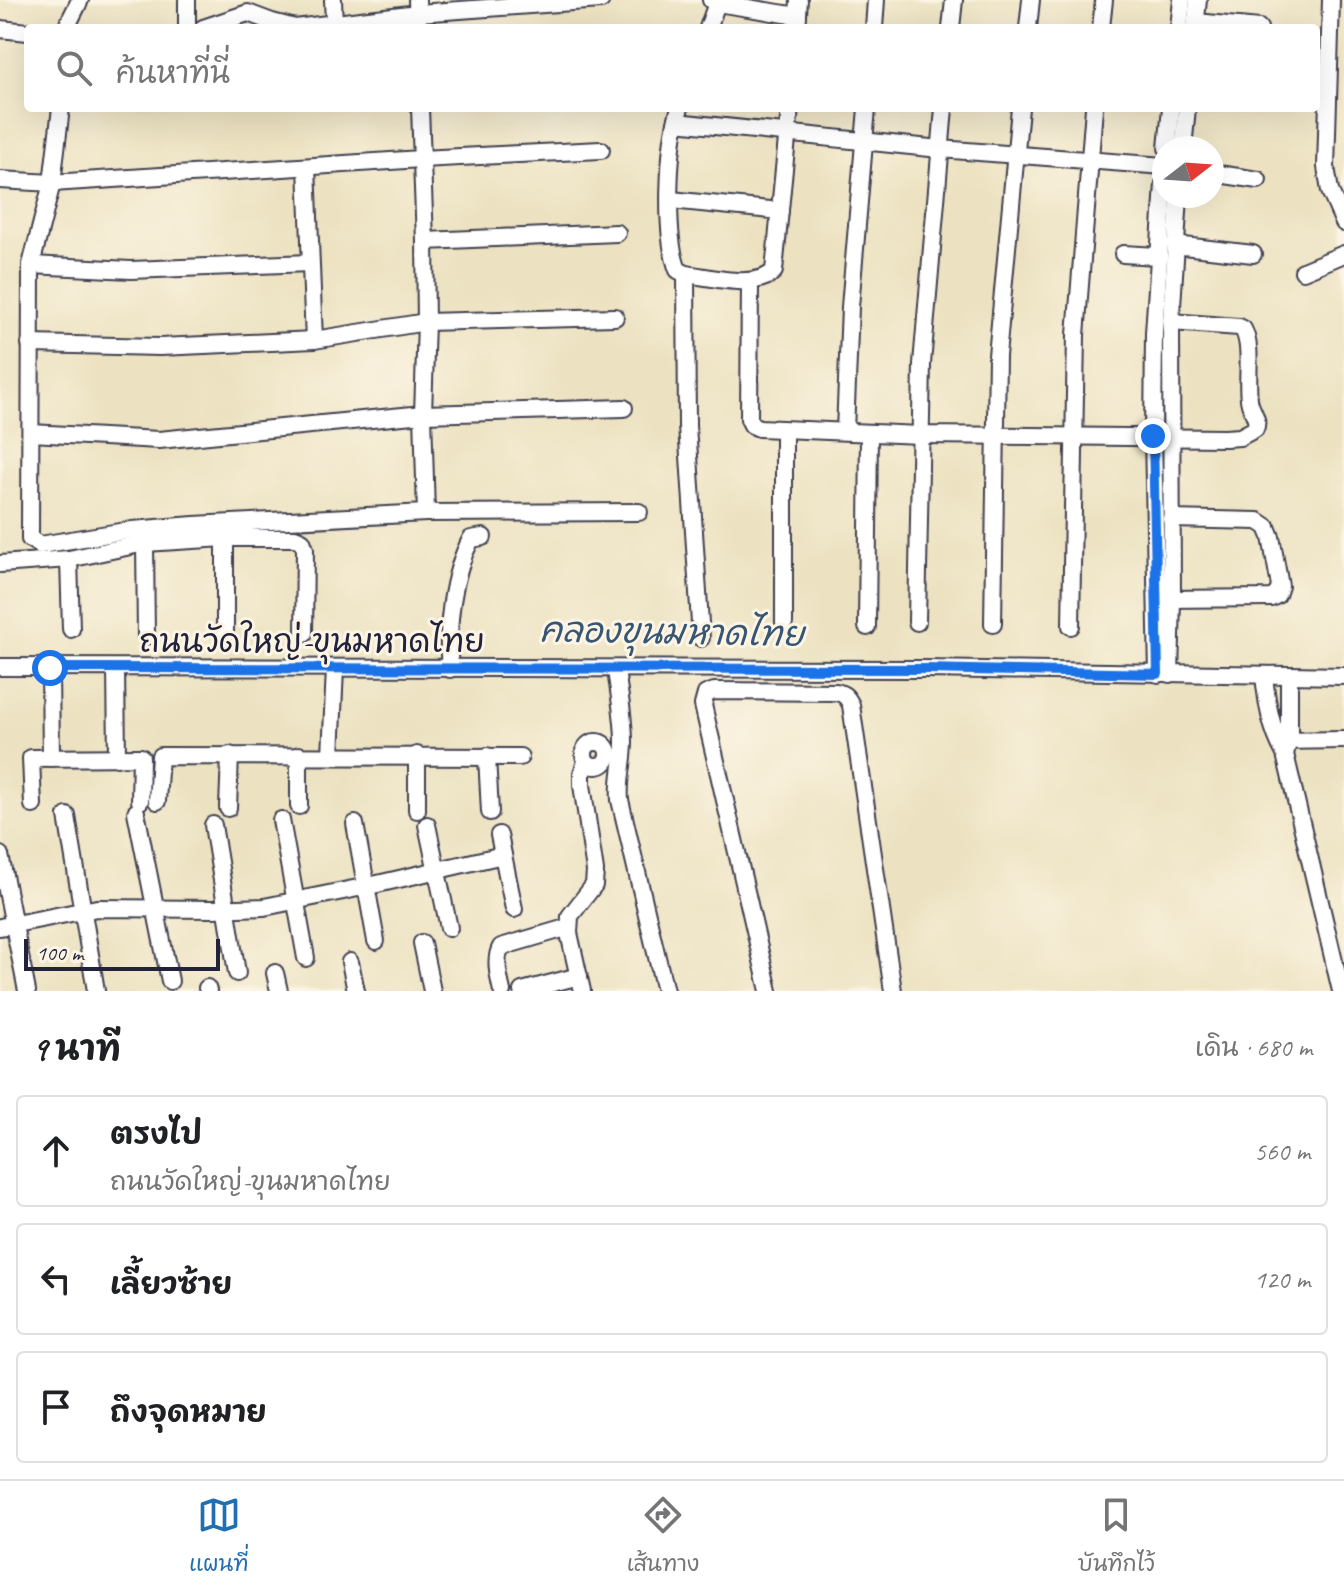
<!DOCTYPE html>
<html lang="th">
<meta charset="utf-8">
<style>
:root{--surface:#fff;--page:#f6f6f6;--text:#202124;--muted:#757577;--line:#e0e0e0;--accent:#1f6fb2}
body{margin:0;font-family:Caveat,"Playpen Sans Thai",sans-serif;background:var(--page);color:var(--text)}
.compass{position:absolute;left:1152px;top:136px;width:72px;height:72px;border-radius:50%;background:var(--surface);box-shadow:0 8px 32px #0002;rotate:73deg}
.scale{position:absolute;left:24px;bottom:20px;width:196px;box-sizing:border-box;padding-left:8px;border:4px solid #22223b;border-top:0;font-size:22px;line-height:28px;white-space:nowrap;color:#22223b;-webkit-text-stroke:6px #fcf5e5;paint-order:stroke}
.stop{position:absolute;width:24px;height:24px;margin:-18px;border:6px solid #1a73e8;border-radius:50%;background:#fff}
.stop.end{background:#1a73e8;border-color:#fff;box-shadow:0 2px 8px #0008}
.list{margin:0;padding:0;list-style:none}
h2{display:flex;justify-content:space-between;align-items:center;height:104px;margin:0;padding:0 32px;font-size:34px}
h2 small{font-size:26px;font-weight:400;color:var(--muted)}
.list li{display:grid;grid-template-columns:52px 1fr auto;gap:24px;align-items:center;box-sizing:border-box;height:112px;margin:0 16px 16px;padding:0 16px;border:2px solid var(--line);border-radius:8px}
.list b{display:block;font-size:30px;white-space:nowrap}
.list p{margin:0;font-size:26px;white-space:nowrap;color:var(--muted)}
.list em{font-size:26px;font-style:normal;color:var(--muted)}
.icon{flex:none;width:44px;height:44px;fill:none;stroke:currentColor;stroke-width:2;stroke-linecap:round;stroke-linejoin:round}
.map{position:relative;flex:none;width:1344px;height:991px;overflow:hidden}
.search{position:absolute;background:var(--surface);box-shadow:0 8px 32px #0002;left:24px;right:24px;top:24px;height:88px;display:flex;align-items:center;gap:20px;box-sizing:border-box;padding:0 28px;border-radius:8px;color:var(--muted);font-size:30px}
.sheet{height:488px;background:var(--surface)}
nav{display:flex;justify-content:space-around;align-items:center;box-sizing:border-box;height:112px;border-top:2px solid var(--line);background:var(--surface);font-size:22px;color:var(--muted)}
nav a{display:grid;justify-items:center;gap:4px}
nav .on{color:var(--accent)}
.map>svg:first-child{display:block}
</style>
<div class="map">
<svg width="1344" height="991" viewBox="0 0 1344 991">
<rect width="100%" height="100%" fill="#fcf5e5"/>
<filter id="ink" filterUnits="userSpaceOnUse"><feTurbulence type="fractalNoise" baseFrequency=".0125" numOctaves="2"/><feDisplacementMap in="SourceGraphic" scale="16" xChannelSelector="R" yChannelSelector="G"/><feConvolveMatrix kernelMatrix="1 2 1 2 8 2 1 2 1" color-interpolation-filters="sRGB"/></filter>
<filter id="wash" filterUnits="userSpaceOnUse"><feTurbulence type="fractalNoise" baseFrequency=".006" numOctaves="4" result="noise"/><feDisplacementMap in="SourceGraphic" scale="32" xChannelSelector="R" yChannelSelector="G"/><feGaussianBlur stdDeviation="1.8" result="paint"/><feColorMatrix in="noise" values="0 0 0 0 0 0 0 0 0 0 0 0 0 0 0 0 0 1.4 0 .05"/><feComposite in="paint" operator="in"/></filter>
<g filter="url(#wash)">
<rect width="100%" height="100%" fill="#ece2c1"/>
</g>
<g filter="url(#ink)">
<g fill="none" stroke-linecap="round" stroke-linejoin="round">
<defs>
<g id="minor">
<polyline points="187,0 187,28"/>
<polyline points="333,0 334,23"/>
<polyline points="417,0 418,28"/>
<polyline points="711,0 717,3 798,16"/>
<polyline points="1331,0 1326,167 1330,191 1344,223"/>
<polyline points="1196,22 1259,28"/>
<polyline points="68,24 80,0"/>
<polyline points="203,28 248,13 272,22 295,28 418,13 601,0"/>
<polyline points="708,28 717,3"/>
<polyline points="797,28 799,0"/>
<polyline points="874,28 876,0"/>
<polyline points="951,28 954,0"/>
<polyline points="1028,28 1031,0"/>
<polyline points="1101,28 1104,0"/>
<polyline points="1179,28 1182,0"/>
<polyline points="1195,28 1198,0"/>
<polyline points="0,29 28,32"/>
<polyline points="61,108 52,183 31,265 30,539 40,545 132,530 194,525 426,513 639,512"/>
<polyline points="420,108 425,241 426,322 423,414 426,513"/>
<path d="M680,108C668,143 664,235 678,270L686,274C710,277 756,290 774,271L790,108"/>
<polyline points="676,122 940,149 1164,166"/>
<polyline points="1167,148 1171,108"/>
<polyline points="1183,148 1187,108"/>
<polyline points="307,167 314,340"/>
<polyline points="1212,173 1258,180"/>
<polyline points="0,180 52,183 421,159 601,150"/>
<polyline points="671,200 780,211"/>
<polyline points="425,241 617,233"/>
<polyline points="1175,245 1253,254"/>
<polyline points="1123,254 1158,256"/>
<polyline points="31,265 131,270 310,263"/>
<polyline points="1303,271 1344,254"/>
<polyline points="686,274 687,426 701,638"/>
<path d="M750,282L749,419L752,425L759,428L920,435L1225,438L1240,437L1255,429C1260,418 1250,411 1249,399C1246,379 1253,347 1243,329L1239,327L1171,322"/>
<polyline points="30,344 160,347 314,340 426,322 615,317"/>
<polyline points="784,430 784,623"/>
<polyline points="845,431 850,307 867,108"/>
<polyline points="31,433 159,440 423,414 624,408"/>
<polyline points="145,543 146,636"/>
<polyline points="69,559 71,629"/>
<polyline points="0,564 69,559 145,543 225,538 295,538 302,541 305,549 304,634"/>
<polyline points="1164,599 1271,598 1277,595 1280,586 1271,537 1267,527 1258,521 1171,519"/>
<polyline points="917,622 922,364 944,108"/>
<polyline points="993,624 997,356 1020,108"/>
<polyline points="1071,626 1076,335 1094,108"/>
<polyline points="867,627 869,433"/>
<polyline points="225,633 225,538"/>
<polyline points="0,667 926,669 1344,676"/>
<polyline points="50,668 51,758"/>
<polyline points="116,668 117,758"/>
<path d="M450,669C446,629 452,575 471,539L483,537"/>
<path d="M616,670C619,693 624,718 624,742C624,762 618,780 620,800L665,991"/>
<polyline points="1158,674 1153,436 1154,333 1164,184"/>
<polyline points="1170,674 1172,599 1171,322 1179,196"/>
<path d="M1264,676C1267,704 1271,730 1285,754L1341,991"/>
<polyline points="1279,741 1344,740"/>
<circle cx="596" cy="754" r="12"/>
<polyline points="1285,754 1289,739 1289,676"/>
<polyline points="331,755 335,669"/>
<polyline points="487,756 490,812"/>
<polyline points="157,801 160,756 520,757"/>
<polyline points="33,805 31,758 141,757 140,801"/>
<polyline points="299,806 299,755"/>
<polyline points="228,808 230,755"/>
<polyline points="417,810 417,755"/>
<polyline points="136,812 170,981"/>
<polyline points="67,816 96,991"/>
<polyline points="281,820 306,958"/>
<polyline points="355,824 376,941"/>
<polyline points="213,825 237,973"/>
<polyline points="427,825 449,928"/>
<polyline points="499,835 514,909"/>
<polyline points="0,855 27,991"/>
<polyline points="0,927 97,908 213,909 264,907 373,885 503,855"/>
<polyline points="422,943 432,991"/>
<polyline points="350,962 356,991"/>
<polyline points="275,973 279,991"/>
<polyline points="207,988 208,991"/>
<path d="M502,991C499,978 494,959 501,947L569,927"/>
<polyline points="522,991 579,976"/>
<polyline points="582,991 569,933 570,916 594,885 595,871 582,785 582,773 586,762"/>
<path d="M769,991L703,705L706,694L714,691L836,692C845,694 847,697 851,705L893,991"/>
</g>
</defs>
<use href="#minor" stroke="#403f4f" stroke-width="20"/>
<use href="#minor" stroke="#fff" stroke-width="16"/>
</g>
</g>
<g fill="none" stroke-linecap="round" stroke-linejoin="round" filter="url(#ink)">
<polyline stroke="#1a73e8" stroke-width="10" points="50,668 926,669 1158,674 1153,436"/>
</g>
<g text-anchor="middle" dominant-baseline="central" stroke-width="6" stroke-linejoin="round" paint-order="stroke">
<g font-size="32" fill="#22223b" stroke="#fcf5e5">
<text x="312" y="641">ถนนวัดใหญ่-ขุนมหาดไทย</text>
</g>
<g font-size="34" font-style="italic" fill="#375674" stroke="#fcf5e5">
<text transform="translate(672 632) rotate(1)">คลองขุนมหาดไทย</text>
</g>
</g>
</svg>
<svg class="compass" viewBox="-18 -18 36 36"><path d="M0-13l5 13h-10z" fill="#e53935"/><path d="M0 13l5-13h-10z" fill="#757577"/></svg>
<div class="scale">100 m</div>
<div class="stop" style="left:50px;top:668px"></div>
<div class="stop end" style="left:1153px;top:436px"></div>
<div class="search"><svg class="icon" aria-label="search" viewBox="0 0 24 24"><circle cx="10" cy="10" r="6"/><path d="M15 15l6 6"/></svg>ค้นหาที่นี่</div>
</div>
<section class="sheet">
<h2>9 นาที<small>เดิน · 680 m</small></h2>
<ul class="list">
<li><svg class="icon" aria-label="ahead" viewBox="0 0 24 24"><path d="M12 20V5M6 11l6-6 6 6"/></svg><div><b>ตรงไป</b><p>ถนนวัดใหญ่-ขุนมหาดไทย</p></div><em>560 m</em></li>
<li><svg class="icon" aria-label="left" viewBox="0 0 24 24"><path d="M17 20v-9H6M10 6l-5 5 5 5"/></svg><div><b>เลี้ยวซ้าย</b></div><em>120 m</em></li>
<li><svg class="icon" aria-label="arrive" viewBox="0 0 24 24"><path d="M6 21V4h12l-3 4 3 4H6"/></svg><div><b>ถึงจุดหมาย</b></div></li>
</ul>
</section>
<nav>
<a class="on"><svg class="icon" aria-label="map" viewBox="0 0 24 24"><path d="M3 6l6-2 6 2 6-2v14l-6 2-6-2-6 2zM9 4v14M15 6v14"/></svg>แผนที่</a>
<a><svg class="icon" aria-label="directions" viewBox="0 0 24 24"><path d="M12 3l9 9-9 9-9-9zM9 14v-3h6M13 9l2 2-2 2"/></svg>เส้นทาง</a>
<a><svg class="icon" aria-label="saved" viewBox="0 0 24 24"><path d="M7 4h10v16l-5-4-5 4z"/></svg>บันทึกไว้</a>
</nav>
